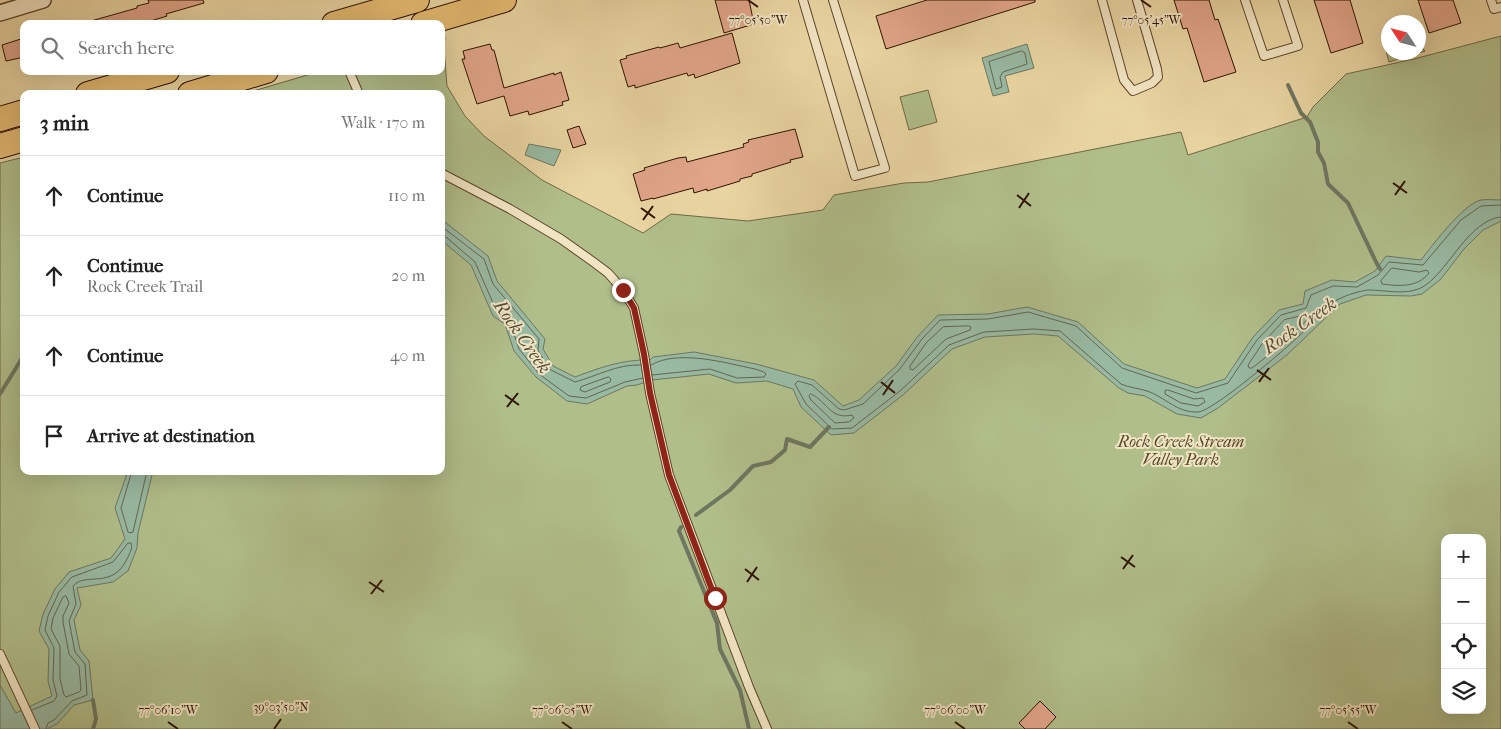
<!DOCTYPE html>
<meta charset="utf-8">
<style>
:root{--surface:#fff;--page:#f6f6f6;--text:#222;--muted:#767676;--line:#e0e0e0}
body{margin:0;font-family:"IM FELL French Canon",serif;background:var(--page);color:var(--text)}
.controls{position:absolute;right:15px;bottom:15px;display:grid;overflow:hidden;border-radius:10px;box-shadow:0 5px 20px #0002}
.controls button{width:45px;height:45px;display:grid;place-items:center;padding:0;border:0;border-bottom:1px solid var(--line);background:var(--surface);color:var(--text);font:25px sans-serif}
.compass{position:absolute;left:1381px;top:15px;width:45px;height:45px;border-radius:50%;background:var(--surface);box-shadow:0 5px 20px #0002;rotate:306deg}
.stop{position:absolute;width:15px;height:15px;margin:-11px;border:4px solid #8f2418;border-radius:50%;background:#fff}
.stop.end{background:#8f2418;border-color:#fff;box-shadow:0 1px 5px #0008}
.list{margin:0;padding:0;list-style:none}
h2{display:flex;justify-content:space-between;align-items:center;height:65px;margin:0;padding:0 20px;font-size:21px}
h2 small{font-size:16px;font-weight:400;color:var(--muted)}
.list li{display:grid;grid-template-columns:32px 1fr auto;gap:15px;align-items:center;box-sizing:border-box;height:80px;padding:0 20px;border-top:1px solid var(--line)}
.list b{display:block;font-size:19px;white-space:nowrap}
.list p{margin:0;font-size:16px;white-space:nowrap;color:var(--muted)}
.list em{font-size:16px;font-style:normal;color:var(--muted)}
.icon{flex:none;width:28px;height:28px;fill:none;stroke:currentColor;stroke-width:2;stroke-linecap:round;stroke-linejoin:round}
.map{position:relative;flex:none;width:1501px;height:729px;overflow:hidden}
.search{position:absolute;background:var(--surface);box-shadow:0 5px 20px #0002;left:20px;top:20px;width:425px;height:55px;display:flex;align-items:center;gap:12px;box-sizing:border-box;padding:0 18px;border-radius:10px;color:var(--muted);font-size:19px}
.panel{position:absolute;background:var(--surface);box-shadow:0 5px 20px #0002;left:20px;top:90px;width:425px;height:385px;border-radius:10px}
.map>svg:first-child{display:block}
</style>
<div class="map">
<svg width="1501" height="729" viewBox="0 0 1501 729">
<rect width="100%" height="100%" fill="#e9d5a2"/>
<filter id="stains"><feTurbulence type="fractalNoise" baseFrequency=".004" numOctaves="4"/><feColorMatrix values="0 0 0 0 .2 0 0 0 0 .09 0 0 0 0 .02 0 0 0 .5 -.17"/></filter>
<radialGradient id="worn" r=".72"><stop offset=".6" stop-color="#630" stop-opacity="0"/><stop offset="1" stop-color="#630" stop-opacity=".3"/></radialGradient>
<g fill="#b0be8a" stroke="#6f6845" fill-rule="evenodd">
<polygon points="1388,31 1388,52 1418,52 1419,44 1425,51 1389,62 1384,43"/>
<path d="M1501,36V729H0V163L24,157V471H441V94H243L321,71H441V38L445,37L444,48L447,86L465,116L484,136L542,180L643,233L671,214L748,221L823,210L834,195L904,183L928,182L1181,132L1188,155L1307,117L1313,107L1346,74L1414,59ZM1445,538H1482V710H1445Z"/>
<polygon points="928,90 937,122 909,130 900,97"/>
</g>
<g fill="#98b9a2" stroke="#6e7661">
<polygon points="1027,44 1034,68 1005,76 1009,92 993,96 982,58"/>
<polygon points="529,144 561,150 554,166 525,155"/>
<path d="M1501,200V221L1483,230L1464,249L1441,279L1422,294L1411,296L1366,295L1340,304L1287,355L1218,408L1201,418L1177,414L1145,396L1128,393L1119,388L1058,336L1034,334L985,337L952,349L903,395L854,433L831,435L801,407L793,389L767,381L736,383L709,374L652,380L637,385L627,386L587,404L567,401L536,377L514,351L505,324L493,316L471,265L441,240V219L488,256L497,281L545,339L543,349L553,366L575,377C599,368 623,359 650,360L653,357L694,352L756,364L814,380L843,406L859,400L896,366L918,336L938,315L988,314L1027,307L1078,322L1124,364L1197,388L1225,379L1253,337L1279,310L1303,304L1305,291L1332,280L1355,282L1375,271L1386,256L1421,260C1432,246 1463,204 1481,200C1488,199 1495,200 1501,200Z"/>
<polygon points="128,471 153,471 138,533 137,548 128,571 113,582 77,588 81,605 74,620 80,650 89,661 93,700 74,705 57,724 47,729 0,729 0,685 16,713 52,696 48,681 49,649 39,631 43,614 55,589 69,572 111,558 125,539 115,508"/>
</g>
<g fill="none" stroke-linecap="round" stroke-linejoin="round">
<g stroke="#636651" stroke-width="1">
<polygon points="1022,51 1025,53 1027,64 1003,72 1000,77 1002,87 996,89 989,62"/>
<path d="M1501,205L1481,206L1461,220L1423,265L1389,262L1378,275L1357,287L1333,286L1311,295L1306,308L1281,315L1257,340L1228,383L1196,393L1122,368L1076,326L1028,312L988,319L940,320L922,339L899,370L863,404L844,410L839,409L812,385L798,381L795,384L806,404L832,429L852,428L900,391L949,345L984,332L1034,329L1060,331L1121,384C1130,388 1138,388 1147,391C1165,397 1177,413 1198,412C1212,412 1287,348 1300,335C1309,326 1329,303 1339,299C1347,295 1359,291 1368,290C1387,290 1411,297 1427,284C1450,267 1470,220 1501,217"/>
<path d="M441,226L484,259L493,284L539,339L538,350L549,369L575,382C597,376 617,364 641,365"/>
<polyline points="441,236 446,237 475,262 497,312 510,322 519,349 539,374 569,396 586,398 625,382 643,378"/>
<path d="M1392,268L1419,272L1427,270L1429,273C1417,288 1399,286 1382,284L1381,281Z"/>
<polygon points="1305,315 1308,316 1308,319 1280,346 1252,368 1249,368 1248,365 1262,344 1284,320"/>
<polygon points="969,326 971,327 970,330 946,339 913,370 910,369 910,366 926,343 943,327"/>
<path d="M651,365C678,349 726,363 755,369L764,372L766,374L764,377L737,378L710,369L652,375"/>
<polygon points="609,377 611,379 610,382 585,392 580,390 581,387"/>
<polygon points="1168,390 1194,399 1203,398 1205,402 1198,406 1181,403 1165,394 1165,391"/>
<path d="M811,394C828,402 830,420 852,415L854,418L849,422L835,423L811,400L809,396Z"/>
<polyline points="132,471 121,508 128,532 130,533 133,532 147,471"/>
<polygon points="66,596 69,603 63,616 63,622 69,654 79,666 81,690 79,692 66,697 64,695 60,679 60,646 51,629 53,618 63,597"/>
<path d="M32,710L54,701L57,696L53,680L54,648L45,630L48,616L59,592L72,577L113,562L128,543H131C133,548 130,552 128,557C113,591 86,571 73,586L76,604L69,621L75,652L85,664L87,695L72,701L54,720L48,723L46,729"/>
</g>
<g stroke="#6e7661" stroke-width="4">
<polyline points="1288,85 1301,113 1310,122 1318,142 1318,152 1324,163 1328,184 1348,203 1376,262 1380,269"/>
<polyline points="0,394 24,355"/>
<polyline points="696,515 730,490 753,466 771,462 785,450 787,439 810,447 829,427"/>
<polyline points="681,527 679,531 717,623 720,649 740,690 749,729"/>
<polyline points="93,700 96,719 93,729"/>
</g>
</g>
<g fill="#e1a589" stroke="#2e1200">
<polygon points="148,0 203,0 204,3 166,14 167,16 141,24 91,24 91,21 137,8 137,6 149,3"/>
<polygon points="715,0 749,0 754,24 724,33"/>
<polygon points="927,0 1035,0 1035,2 886,49 876,16"/>
<polygon points="1174,0 1209,0 1215,20 1218,19 1236,72 1204,82 1187,28 1183,29"/>
<polygon points="1314,0 1350,0 1363,43 1331,53"/>
<polygon points="1418,0 1453,0 1461,23 1429,33"/>
<polygon points="732,33 740,63 695,78 694,74 688,76 687,73 635,88 635,85 628,87 620,60 627,58 626,56 659,47 660,48 678,43 680,48"/>
<polygon points="24,38 24,57 6,61 2,45"/>
<polygon points="490,44 492,50 494,50 504,88 554,73 554,75 561,72 569,100 562,102 563,105 529,115 528,111 510,116 504,96 477,104 462,59 465,59 463,51"/>
<polygon points="579,126 586,144 573,148 567,130"/>
<polygon points="795,129 803,157 790,160 791,162 752,174 752,176 740,179 740,181 707,191 707,189 694,193 693,188 653,199 653,198 641,201 633,174 645,170 644,168 678,158 686,157 687,162 744,147 743,144 749,142 748,140"/>
<polygon points="1040,701 1056,717 1045,729 1025,729 1019,723"/>
</g>
<g fill="none" stroke-linecap="round" stroke-linejoin="round">
<defs>
<g id="lane">
<polyline points="803,0 855,176 885,168 833,0"/>
<polyline points="1102,0 1124,80 1133,91 1152,83 1158,77 1157,69 1137,0"/>
<polyline points="1245,0 1264,56 1298,46 1283,0"/>
<polyline points="1491,0 1494,9 1501,7"/>
<polyline points="349,71 359,94"/>
<polyline points="441,173 510,209 561,239 592,261 608,273 623,290 634,308 644,354 650,393 669,475 749,687 767,729"/>
<polyline points="0,654 35,729"/>
</g>
<polyline id="street" points="0,13 43,0"/>
<g id="primary">
<polyline points="334,24 417,0"/>
<polyline points="423,24 504,0"/>
<polyline points="88,94 167,71"/>
<polyline points="190,94 266,71"/>
<polyline points="0,119 24,112"/>
<polyline points="0,146 24,139"/>
</g>
</defs>
<use href="#lane" stroke="#5d4328" stroke-width="10"/>
<use href="#street" stroke="#5d4328" stroke-width="18"/>
<use href="#primary" stroke="#2e1200" stroke-width="26"/>
<use href="#lane" stroke="#f1e4c3" stroke-width="8"/>
<use href="#street" stroke="#f1e4c3" stroke-width="15"/>
<use href="#primary" stroke="#e4ba71" stroke-width="24"/>
</g>
<g fill="none" stroke-linecap="round" stroke-linejoin="round">
<polyline stroke="#8f2418" stroke-width="6" points="623,290 634,308 644,354 650,393 669,475 715,598"/>
</g>
<path fill="none" stroke="#2e1200" stroke-width="2" d="M748,0L758,7M1141,0L1151,7M1393,183L1407,193M1017,195L1031,206M1395,195L1405,181M641,208L655,218M1019,208L1029,193M643,220L653,206M1257,370L1271,380M881,382L895,393M1259,382L1269,368M505,395L519,405M883,395L893,380M507,407L518,393M1121,557L1135,567M745,569L759,580M1123,569L1133,555M369,582L384,592M747,582L757,567M371,594L382,580M168,722L178,729M562,722L572,729M955,722L965,729M1348,722L1358,729M274,729L281,719"/>
<g text-anchor="middle" dominant-baseline="central" stroke-width="4" stroke-linejoin="round" paint-order="stroke">
<g font-size="16" font-style="italic" fill="#554629" stroke="#f1e4c3">
<text x="1181" y="441">Rock Creek Stream<tspan x="1181" dy="18">Valley Park</tspan></text>
</g>
<g font-size="18" font-style="italic" fill="#534c39" stroke="#f1e4c3">
<text transform="translate(1300 326) rotate(-35)">Rock Creek</text>
<text transform="translate(522 337) rotate(55)">Rock Creek</text>
</g>
</g>
<g font-size="12" text-anchor="middle" fill="#2e1200" stroke="#f1e4c3" stroke-width="4" stroke-linejoin="round" paint-order="stroke">
<text x="758" y="24">77°05'50"W</text>
<text x="1151" y="24">77°05'45"W</text>
<text x="281" y="711">39°03'50"N</text>
<text x="168" y="714">77°06'10"W</text>
<text x="562" y="714">77°06'05"W</text>
<text x="955" y="714">77°06'00"W</text>
<text x="1348" y="714">77°05'55"W</text>
</g>
<rect width="100%" height="100%" filter="url(#stains)"/>
<rect width="100%" height="100%" fill="url(#worn)"/>
</svg>
<div class="controls">
<button>+</button>
<button>−</button>
<button><svg class="icon" aria-label="locate" viewBox="0 0 24 24"><circle cx="12" cy="12" r="6"/><path d="M12 2v4M12 18v4M2 12h4M18 12h4"/></svg></button>
<button><svg class="icon" aria-label="layers" viewBox="0 0 24 24"><path d="M12 4l9 5-9 5-9-5zM3 14l9 5 9-5"/></svg></button>
</div>
<svg class="compass" viewBox="-18 -18 36 36"><path d="M0-13l5 13h-10z" fill="#e53935"/><path d="M0 13l5-13h-10z" fill="#767676"/></svg>
<div class="stop" style="left:715px;top:598px"></div>
<div class="stop end" style="left:623px;top:290px"></div>
<div class="search"><svg class="icon" aria-label="search" viewBox="0 0 24 24"><circle cx="10" cy="10" r="6"/><path d="M15 15l6 6"/></svg>Search here</div>
<section class="panel">
<h2>3 min<small>Walk · 170 m</small></h2>
<ul class="list">
<li><svg class="icon" aria-label="ahead" viewBox="0 0 24 24"><path d="M12 20V5M6 11l6-6 6 6"/></svg><div><b>Continue</b></div><em>110 m</em></li>
<li><svg class="icon" aria-label="ahead" viewBox="0 0 24 24"><path d="M12 20V5M6 11l6-6 6 6"/></svg><div><b>Continue</b><p>Rock Creek Trail</p></div><em>20 m</em></li>
<li><svg class="icon" aria-label="ahead" viewBox="0 0 24 24"><path d="M12 20V5M6 11l6-6 6 6"/></svg><div><b>Continue</b></div><em>40 m</em></li>
<li><svg class="icon" aria-label="arrive" viewBox="0 0 24 24"><path d="M6 21V4h12l-3 4 3 4H6"/></svg><div><b>Arrive at destination</b></div></li>
</ul>
</section>
</div>
